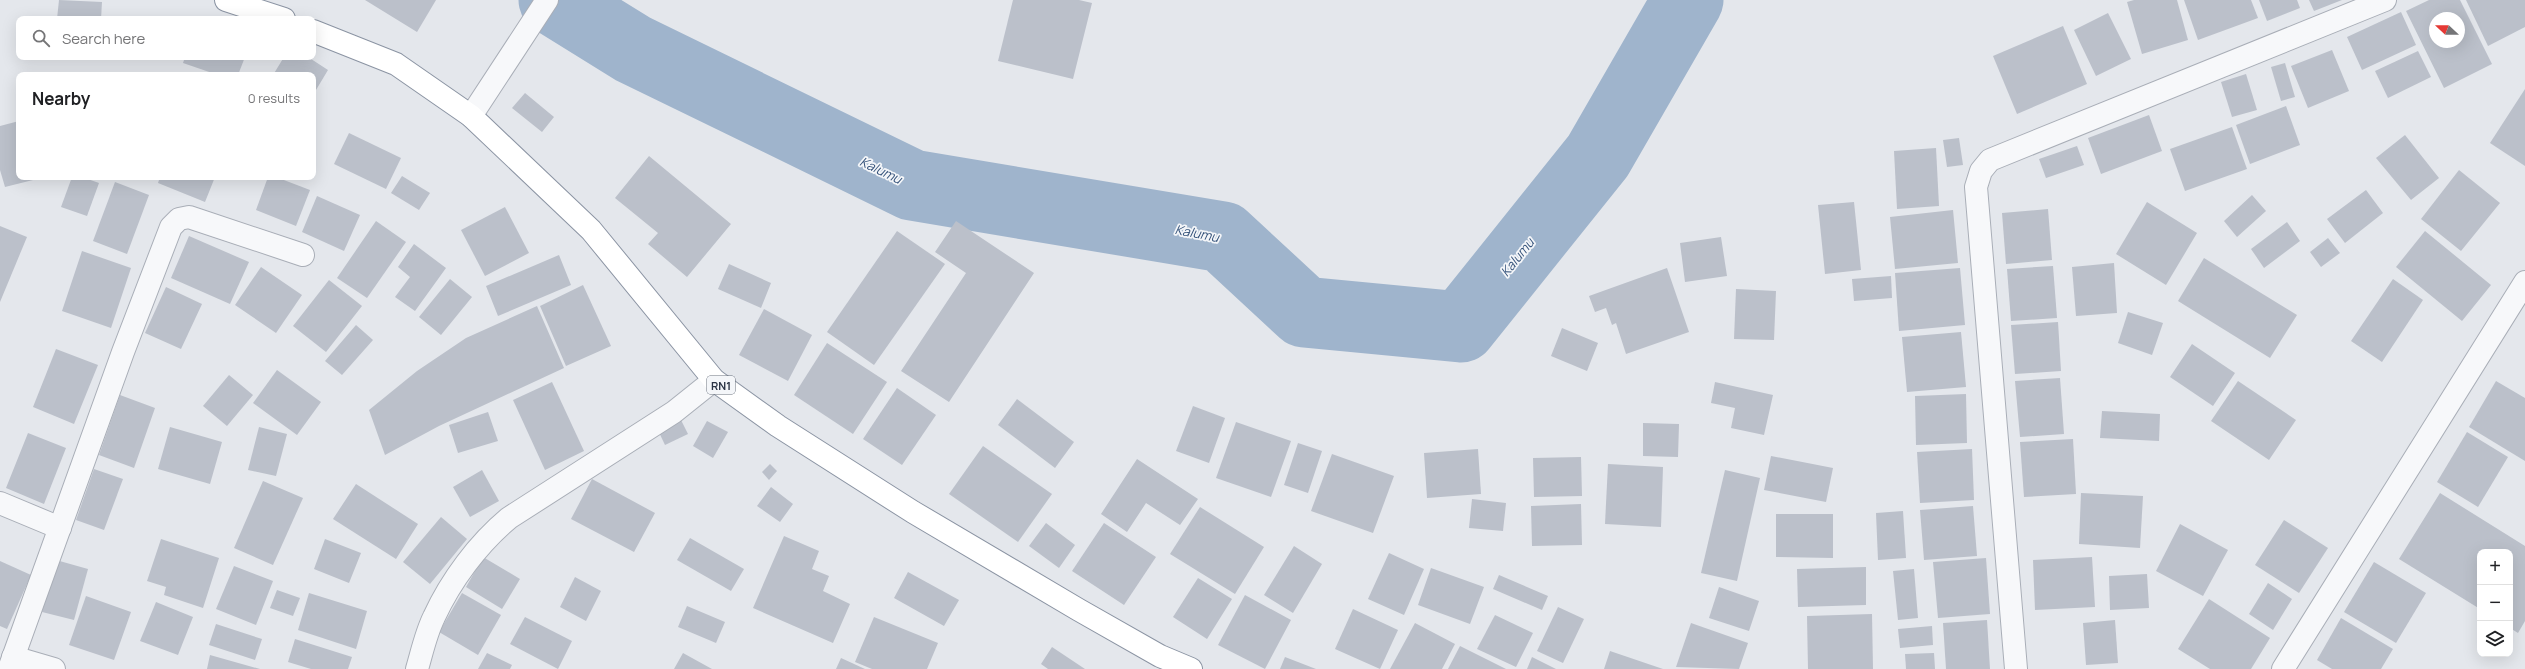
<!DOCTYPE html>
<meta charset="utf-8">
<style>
:root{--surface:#fff;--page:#f2f2f2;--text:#202124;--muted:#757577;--line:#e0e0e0}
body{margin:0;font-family:Manrope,sans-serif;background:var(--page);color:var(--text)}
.controls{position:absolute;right:12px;bottom:12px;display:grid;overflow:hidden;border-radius:8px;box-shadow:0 4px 16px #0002}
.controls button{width:36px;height:36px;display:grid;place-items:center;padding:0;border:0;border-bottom:1px solid var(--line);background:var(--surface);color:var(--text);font:20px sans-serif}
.compass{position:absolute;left:2429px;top:12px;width:36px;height:36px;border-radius:50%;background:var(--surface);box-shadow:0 4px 16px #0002;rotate:292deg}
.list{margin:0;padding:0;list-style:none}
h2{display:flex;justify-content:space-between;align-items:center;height:52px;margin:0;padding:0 16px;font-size:17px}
h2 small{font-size:13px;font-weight:400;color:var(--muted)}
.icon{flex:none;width:22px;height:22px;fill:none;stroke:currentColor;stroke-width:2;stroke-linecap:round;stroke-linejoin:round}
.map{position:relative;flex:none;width:2525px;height:669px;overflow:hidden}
.search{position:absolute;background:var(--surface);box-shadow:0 4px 16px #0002;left:16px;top:16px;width:300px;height:44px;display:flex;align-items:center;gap:10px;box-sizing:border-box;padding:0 14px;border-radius:8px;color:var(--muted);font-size:15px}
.panel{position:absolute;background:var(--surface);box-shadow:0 4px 16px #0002;left:16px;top:72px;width:300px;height:108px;border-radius:8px}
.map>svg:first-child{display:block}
</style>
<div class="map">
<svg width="2525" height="669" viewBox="0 0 2525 669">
<rect width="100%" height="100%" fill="#e4e7ec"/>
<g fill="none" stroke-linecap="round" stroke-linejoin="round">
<polyline stroke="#9fb4cc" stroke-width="71" points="554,0 633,49 912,185 1223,237 1304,312 1461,327 1598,156 1688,0"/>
</g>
<g fill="#bbc0ca" fill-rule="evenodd">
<polygon points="59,0 102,2 101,19 57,19"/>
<polygon points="365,0 436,0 417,32"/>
<polygon points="1013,0 1079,0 1092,3 1073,79 998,61"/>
<polygon points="2134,0 2177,0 2188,40 2142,54 2127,2"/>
<polygon points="2184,0 2251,0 2258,18 2198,40"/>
<polygon points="2259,0 2297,0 2300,8 2267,21"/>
<polygon points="2309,0 2342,0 2314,11"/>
<path d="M2429,0H2460L2492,64L2444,88L2406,11ZM2435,18H2459V42H2435Z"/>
<polygon points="2466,0 2525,0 2525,27 2488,46"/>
<polygon points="2401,12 2416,45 2362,70 2347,37"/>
<polygon points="2108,13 2131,59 2096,76 2074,30"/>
<polygon points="2063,26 2087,84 2017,114 1993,56"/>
<polygon points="2332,50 2349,91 2308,108 2291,66"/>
<polygon points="2418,51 2431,77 2388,98 2375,71"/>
<polygon points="185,57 245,57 238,75 218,75 183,63"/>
<polygon points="284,57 308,57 328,70 313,95 313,75 273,75"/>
<polygon points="2285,63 2295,97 2281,101 2271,67"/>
<polygon points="2246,74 2257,110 2232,117 2221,82"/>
<polygon points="2525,89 2525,166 2490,143"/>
<polygon points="525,93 554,117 542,132 512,108"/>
<polygon points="2286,106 2300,145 2250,164 2236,125"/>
<polygon points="2149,115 2162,151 2101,174 2088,138"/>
<polygon points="19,121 19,177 37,179 5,187 0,170 0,126"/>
<polygon points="2232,127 2247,169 2185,191 2170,149"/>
<polygon points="349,133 401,158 386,189 334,164"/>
<polygon points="2405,135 2439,178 2411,200 2376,158"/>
<polygon points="1959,138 1963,165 1947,167 1943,140"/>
<polygon points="2077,146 2084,165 2046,178 2039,159"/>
<polygon points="1936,148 1939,206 1897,209 1894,151"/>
<polygon points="649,156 731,224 687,277 648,244 658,233 615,198"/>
<polygon points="2459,170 2500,203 2461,251 2421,219"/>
<polygon points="402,176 430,193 419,210 391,193"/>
<polygon points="72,177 82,177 99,183 87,216 61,207"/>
<polygon points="160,177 215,177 205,202 158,183"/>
<polygon points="268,177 276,177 310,190 296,226 256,210"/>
<polygon points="115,182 149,195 127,254 93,241"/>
<polygon points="2366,190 2383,213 2345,243 2327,219"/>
<polygon points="2252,195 2266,211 2237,237 2224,221"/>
<polygon points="317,196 360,215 344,251 302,232"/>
<polygon points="1854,202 1861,270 1825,274 1818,205"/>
<polygon points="2147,202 2197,233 2166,285 2116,254"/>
<polygon points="505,207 529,253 485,276 461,230"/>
<polygon points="2048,209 2052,260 2006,264 2002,213"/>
<polygon points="1953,210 1958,263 1895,269 1890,217"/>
<polygon points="376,221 406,242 367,298 337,278"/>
<polygon points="956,221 1034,273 949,402 901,371 966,273 935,252"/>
<polygon points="2287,222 2300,241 2264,268 2251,249"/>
<polygon points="0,226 27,237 0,302"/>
<polygon points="897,231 945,264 874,365 827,332"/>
<polygon points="2425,231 2491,285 2462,321 2396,267"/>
<polygon points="189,236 249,262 230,304 171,278"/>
<polygon points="1721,237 1727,276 1685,282 1680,243"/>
<polygon points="2328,238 2340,253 2321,267 2310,252"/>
<polygon points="414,244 446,268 415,311 395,297 410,277 398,267"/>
<polygon points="82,251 131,268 111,328 62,311"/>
<polygon points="559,255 571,285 498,316 486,286"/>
<polygon points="2204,258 2297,315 2270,358 2178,301"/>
<polygon points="2114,263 2117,313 2076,316 2072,267"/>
<polygon points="729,264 771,283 761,308 718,289"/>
<polygon points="2053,266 2057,318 2011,321 2007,269"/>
<polygon points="261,267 302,295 276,333 235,305"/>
<polygon points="1667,268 1689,332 1626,354 1616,323 1612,325 1606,308 1595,312 1589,296"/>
<polygon points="1960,268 1965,325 1899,331 1895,273"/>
<polygon points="1891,276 1892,298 1854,301 1852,279"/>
<polygon points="450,279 472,297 441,335 419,317"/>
<polygon points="2393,279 2423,300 2382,362 2351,341"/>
<polygon points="329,280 362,306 326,352 293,326"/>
<polygon points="583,285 611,346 566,366 540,306"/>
<polygon points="166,287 202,304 181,349 145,333"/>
<polygon points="1736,289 1776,291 1774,340 1734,339"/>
<polygon points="537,306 564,368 439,426 385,455 369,410 417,371 466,338"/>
<polygon points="764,309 812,335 788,381 739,355"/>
<polygon points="2128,312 2163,323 2152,355 2118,343"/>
<polygon points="2058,322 2061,371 2015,374 2011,325"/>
<polygon points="356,325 373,340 342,375 325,361"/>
<polygon points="1562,328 1598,343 1587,371 1551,356"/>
<polygon points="1961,332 1966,387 1907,392 1902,337"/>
<polygon points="827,343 887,382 853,434 794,395"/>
<polygon points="2192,344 2235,373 2213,406 2170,377"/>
<polygon points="56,349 98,365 74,424 33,407"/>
<polygon points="277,370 321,402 297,435 253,403"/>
<polygon points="229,375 253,395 227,426 203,406"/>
<polygon points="2060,378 2064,434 2020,437 2015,381"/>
<polygon points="2238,381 2296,420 2269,460 2211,421"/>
<polygon points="2496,381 2525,398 2525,461 2469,427"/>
<polygon points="552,382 584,451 545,470 513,400"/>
<polygon points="1715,382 1773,395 1764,435 1731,428 1735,408 1711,403"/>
<polygon points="897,388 936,415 902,465 863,439"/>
<polygon points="1966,394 1967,443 1916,445 1915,396"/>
<polygon points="120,395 155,408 134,468 99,455"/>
<polygon points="1017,399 1074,442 1055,468 998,425"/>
<polygon points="1193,406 1225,418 1209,463 1176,451"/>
<polygon points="2102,411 2160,414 2159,441 2100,438"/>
<polygon points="488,412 498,441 458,453 449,425"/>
<polygon points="679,416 688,434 665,445 656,426"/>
<polygon points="707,421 728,432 713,458 693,446"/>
<polygon points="1236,422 1291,441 1271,497 1216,478"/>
<polygon points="1643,423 1679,424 1678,457 1643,456"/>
<polygon points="170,427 222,442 210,484 158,469"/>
<polygon points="259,427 287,434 276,476 248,470"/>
<polygon points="2467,432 2508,457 2478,507 2437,482"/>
<polygon points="28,433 66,448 44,504 6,488"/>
<polygon points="2073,439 2076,494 2024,497 2020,442"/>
<polygon points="1298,443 1322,451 1308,493 1284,485"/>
<polygon points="983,446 1052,494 1018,542 949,494"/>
<polygon points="1478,449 1481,494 1427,498 1424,453"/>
<polygon points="1972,449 1974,500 1920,503 1917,452"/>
<polygon points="1332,454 1394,476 1373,533 1311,511"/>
<polygon points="1771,456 1833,468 1826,502 1764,490"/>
<polygon points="1581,457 1582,496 1534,497 1533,458"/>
<polygon points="1137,459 1198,499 1180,525 1146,503 1127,532 1101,514"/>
<polygon points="770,464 777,471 769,480 762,472"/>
<polygon points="1608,464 1663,467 1661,527 1605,524"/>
<polygon points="94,469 123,479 104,530 76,520"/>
<polygon points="482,470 499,501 470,517 453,487"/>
<polygon points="1725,470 1760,478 1737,581 1701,573"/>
<polygon points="592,479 655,513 634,552 571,519"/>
<polygon points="263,481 303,498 273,565 234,548"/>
<polygon points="356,484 418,524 396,559 333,519"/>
<polygon points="771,487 793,504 780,522 757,506"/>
<polygon points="2081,493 2143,496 2140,548 2079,544"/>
<polygon points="2440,493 2525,546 2525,621 2518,633 2510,628 2510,552 2480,552 2480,609 2399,559"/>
<polygon points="1472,499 1506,503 1503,531 1469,528"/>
<polygon points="1581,504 1582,545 1532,546 1531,506"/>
<polygon points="1973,506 1977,556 1924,560 1920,510"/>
<polygon points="1200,507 1264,547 1235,594 1170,554"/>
<polygon points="1903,511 1906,558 1878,560 1876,513"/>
<polygon points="1776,514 1833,514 1833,558 1776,557"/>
<polygon points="441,517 467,539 430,584 403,562"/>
<polygon points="2284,520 2328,548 2299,593 2255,565"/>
<polygon points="1046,523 1075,545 1059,568 1029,546"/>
<polygon points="1104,523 1156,557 1124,605 1072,571"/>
<polygon points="2180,524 2228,550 2203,596 2156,571"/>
<polygon points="784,536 819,551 812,569 829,576 823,591 850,604 833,643 753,608"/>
<polygon points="690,538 744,569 731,591 677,560"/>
<polygon points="161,539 219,558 203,608 164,595 166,587 147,581"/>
<polygon points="325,539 361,553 349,583 314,569"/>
<polygon points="1294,546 1322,564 1293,613 1264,595"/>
<polygon points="1389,553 1424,569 1404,615 1368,599"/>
<polygon points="483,557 520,579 502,609 466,587"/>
<polygon points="2092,557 2095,607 2035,610 2033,560"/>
<polygon points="1986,558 1990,614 1938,618 1933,562"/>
<polygon points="56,560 88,569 74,620 42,612"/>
<polygon points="0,561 31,575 7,629 0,626"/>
<polygon points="2374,562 2426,593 2396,643 2344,612"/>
<polygon points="234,566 273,581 256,625 216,609"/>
<polygon points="1866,567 1866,605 1798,607 1797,569"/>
<polygon points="1431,568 1484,587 1470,624 1418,605"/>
<polygon points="1914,569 1918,618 1898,620 1893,571"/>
<polygon points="908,572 959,600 944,626 894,598"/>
<polygon points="2147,574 2149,608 2110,610 2109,576"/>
<polygon points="1499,575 1548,596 1542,610 1493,589"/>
<polygon points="575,577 601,591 586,621 560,607"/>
<polygon points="1198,578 1232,599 1207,639 1173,617"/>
<polygon points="2268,583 2292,599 2273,630 2249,614"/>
<polygon points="1719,587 1759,601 1749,631 1709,618"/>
<polygon points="277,590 300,598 293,616 270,608"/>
<polygon points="309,593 367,611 356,649 298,630"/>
<polygon points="462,593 501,615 478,655 439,632"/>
<polygon points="1245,595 1291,620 1265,669 1218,645"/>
<polygon points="86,596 131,612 114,660 69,645"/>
<polygon points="2209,599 2270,638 2251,669 2210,669 2178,649"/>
<polygon points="156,602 193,617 178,655 140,641"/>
<polygon points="687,606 725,622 716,643 678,627"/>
<polygon points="1558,607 1584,619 1563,663 1537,651"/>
<polygon points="1353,609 1398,630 1380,669 1335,649"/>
<polygon points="1872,614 1873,669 1808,669 1807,616"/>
<polygon points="1495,615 1533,633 1516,667 1477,649"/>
<polygon points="525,617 572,641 558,669 510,644"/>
<polygon points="874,617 938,643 927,669 872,669 855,662"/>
<polygon points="2341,618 2393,649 2381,669 2332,669 2317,660"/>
<polygon points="1987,620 1990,669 1946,669 1943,623"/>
<polygon points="2115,620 2118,663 2086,665 2083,623"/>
<polygon points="1415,623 1455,644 1442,669 1390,669"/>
<polygon points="1691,623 1748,643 1739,669 1676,667"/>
<polygon points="216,624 262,639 255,660 209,645"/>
<polygon points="1932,626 1933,645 1900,648 1898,629"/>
<polygon points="295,639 352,657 348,669 311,669 288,662"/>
<polygon points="1460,646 1506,669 1448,669"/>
<polygon points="1052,647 1085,669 1048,669 1041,664"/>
<polygon points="1610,651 1663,669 1604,669"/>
<polygon points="487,653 512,665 510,669 478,669"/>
<polygon points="683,653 712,669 674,669"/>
<polygon points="1934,653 1935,669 1906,669 1905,654"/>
<polygon points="210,655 260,669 207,669"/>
<polygon points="1285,657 1316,669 1280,669"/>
<polygon points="1532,657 1556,669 1527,669"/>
<polygon points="841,658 865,669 836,669"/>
</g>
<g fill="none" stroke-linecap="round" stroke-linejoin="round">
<defs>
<g id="minor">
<polyline points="471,116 547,0"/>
<polyline points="0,503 60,528"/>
<polyline points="13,657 54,669"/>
<polyline points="9,669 123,352 171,227 179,219 189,217 303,255"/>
<path d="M417,669C422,652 426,633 434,617C451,580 478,544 509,518L674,412L714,380"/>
<polyline points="2016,669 1976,187 1981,171 1990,160 2385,0"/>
<polyline points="2283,669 2525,282"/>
</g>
<g id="highway">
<polyline points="226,0 284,19"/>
<polyline points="313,31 396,64 471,116 591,230 714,380 778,426 913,512 1079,610 1160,656 1191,669"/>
</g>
</defs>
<use href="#minor" stroke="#a9aeb7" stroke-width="24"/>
<use href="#highway" stroke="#8b94a3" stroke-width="24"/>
<use href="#minor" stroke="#f7f8fa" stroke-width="22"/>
<use href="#highway" stroke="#fff" stroke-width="22"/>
</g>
<g text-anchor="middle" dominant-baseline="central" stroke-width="3.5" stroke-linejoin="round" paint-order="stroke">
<rect fill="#f4f6f9" stroke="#676e7b" stroke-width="1" x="707" y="376" width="28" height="18" rx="3"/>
<g font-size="11" font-weight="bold" fill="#2b3445">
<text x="721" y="385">RN1</text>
</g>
<g font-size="13" font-style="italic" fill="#34527a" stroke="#f4f6f9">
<text transform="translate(881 170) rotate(26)">Kalumu</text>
<text transform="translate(1197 233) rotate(11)">Kalumu</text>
<text transform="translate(1517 257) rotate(-51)">Kalumu</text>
</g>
</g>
</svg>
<div class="controls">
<button>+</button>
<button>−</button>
<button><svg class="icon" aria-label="layers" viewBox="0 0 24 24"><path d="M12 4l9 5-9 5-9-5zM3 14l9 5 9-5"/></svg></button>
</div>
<svg class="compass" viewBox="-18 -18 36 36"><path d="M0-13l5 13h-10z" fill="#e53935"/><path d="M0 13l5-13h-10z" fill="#757577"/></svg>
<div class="search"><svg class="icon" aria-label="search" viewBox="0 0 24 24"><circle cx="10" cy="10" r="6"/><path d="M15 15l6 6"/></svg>Search here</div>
<section class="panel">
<h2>Nearby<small>0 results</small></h2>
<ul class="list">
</ul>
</section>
</div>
